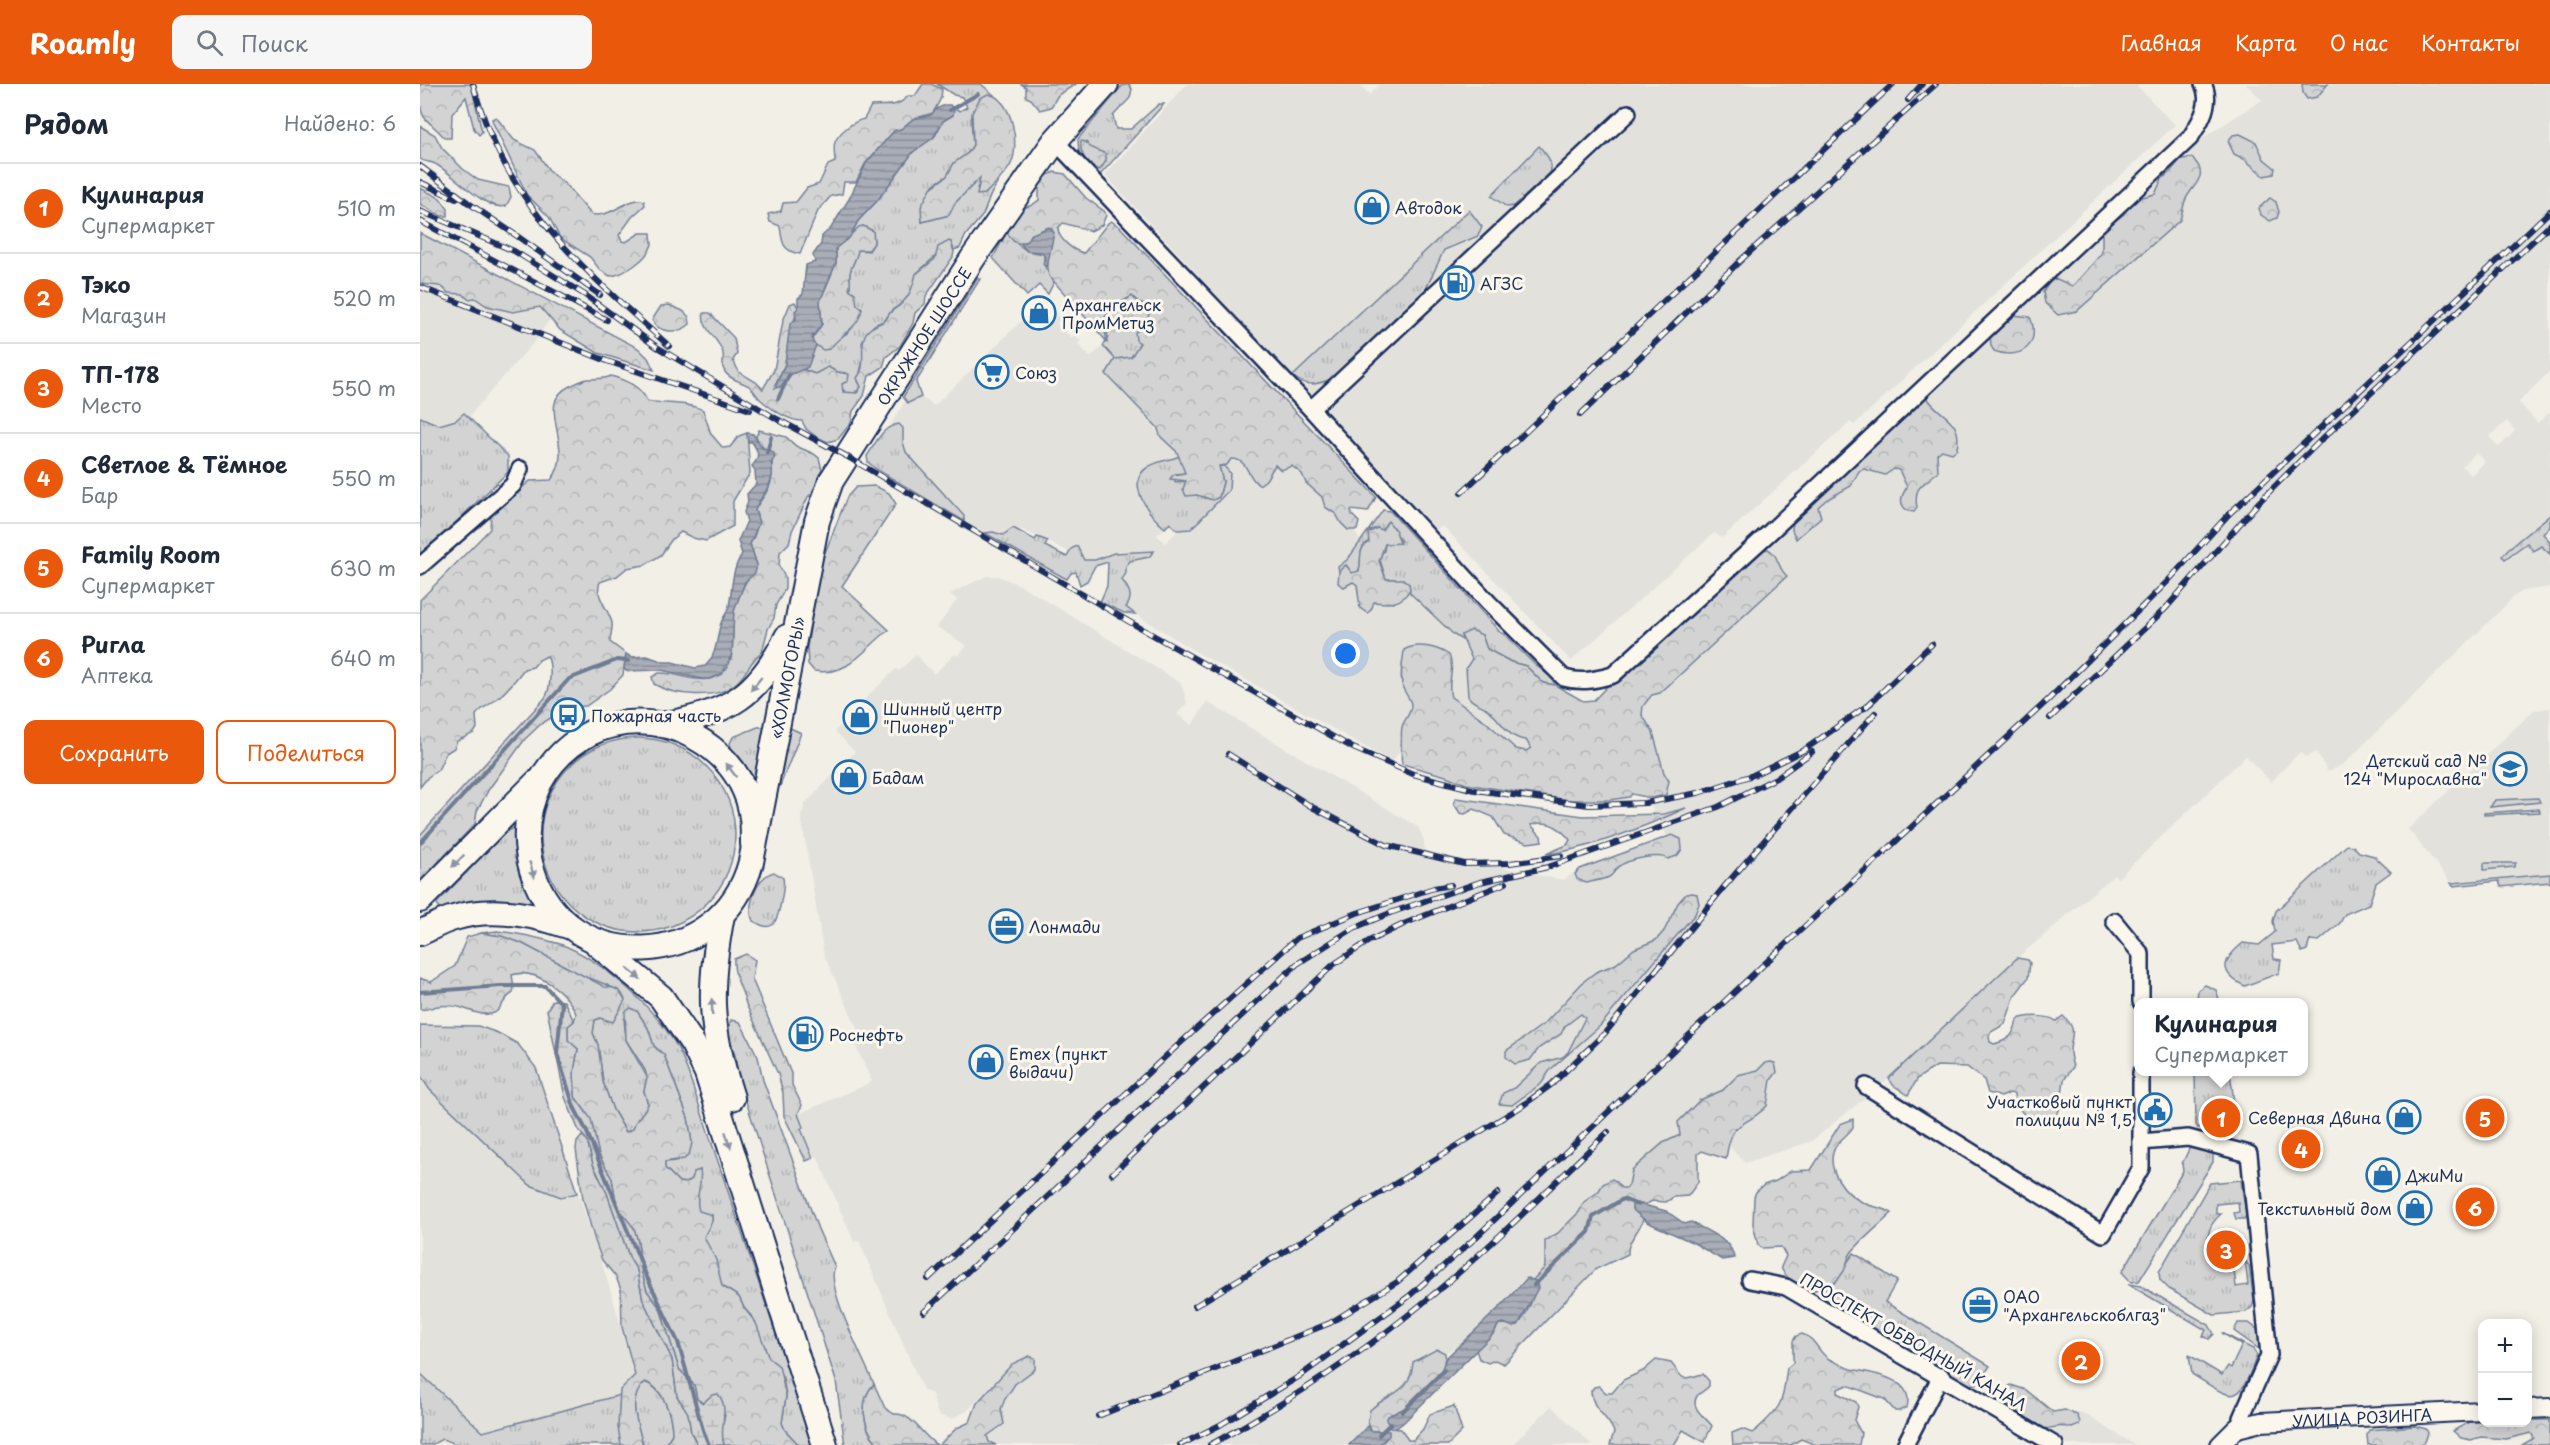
<!DOCTYPE html>
<html lang="ru">
<meta charset="utf-8">
<style>
:root{--surface:#fff;--page:#f6f6f7;--text:#1f2937;--muted:#747a83;--line:#e0e1e3;--accent:#ea580c}
body{margin:0;font-family:"Playpen Sans",sans-serif;background:var(--page);color:var(--text)}
.controls{position:absolute;right:18px;bottom:18px;display:grid;overflow:hidden;border-radius:12px;box-shadow:0 3px 15px #0003}
.controls button{width:54px;height:54px;display:grid;place-items:center;padding:0;border:0;border-bottom:2px solid var(--line);background:var(--surface);color:var(--text);font:30px sans-serif}
.you{position:absolute;left:926px;top:570px;width:21px;height:21px;margin:-15px;border:4px solid #fff;border-radius:50%;background:#1a73e8;box-shadow:0 0 0 9px #1a73e833}
.badge{display:grid;place-items:center;width:39px;height:39px;border-radius:50%;background:var(--accent);color:#fff;font-size:20px;font-weight:700}
.pin{position:absolute;translate:-50% -50%;border:3px solid #fff;box-shadow:0 2px 6px #0006}
.popup{position:absolute;left:1714px;top:914px;width:174px;height:78px;box-sizing:border-box;display:grid;place-content:center;border-radius:12px;background:var(--surface);filter:drop-shadow(0 2px 4px #0005);font-size:20px;white-space:nowrap;color:var(--muted)}
.popup b{font-size:22px;color:var(--text)}
.popup::after{content:'';position:absolute;left:50%;top:100%;margin-left:-12px;border:12px solid transparent;border-top-color:var(--surface)}
.list{margin:0;padding:0;list-style:none}
h2{display:flex;justify-content:space-between;align-items:center;height:78px;margin:0;padding:0 24px;font-size:26px}
h2 small{font-size:20px;font-weight:400;color:var(--muted)}
.list li{display:grid;grid-template-columns:39px 1fr auto;gap:18px;align-items:center;box-sizing:border-box;height:90px;padding:0 24px;border-top:2px solid var(--line)}
.list b{display:block;font-size:22px;white-space:nowrap}
.list p{margin:0;font-size:20px;white-space:nowrap;color:var(--muted)}
.list em{font-size:20px;font-style:normal;color:var(--muted)}
.actions{display:flex;gap:12px;padding:18px 24px}
.actions a{flex:1;padding:14px 0;border:2px solid var(--accent);border-radius:12px;text-align:center;font-size:21px;color:var(--accent)}
.actions .main{background:var(--accent);color:#fff}
.icon{flex:none;width:33px;height:33px;fill:none;stroke:currentColor;stroke-width:2;stroke-linecap:round;stroke-linejoin:round}
.map{position:relative;flex:none;width:2130px;height:1361px;overflow:hidden}
header{display:flex;align-items:center;gap:36px;box-sizing:border-box;height:84px;padding:0 30px;background:var(--accent);color:#fff}
header strong{font-size:28px}
nav{display:flex;gap:33px;margin-inline-start:auto;font-size:21px}
.search{width:420px;height:54px;background:var(--page);display:flex;align-items:center;gap:15px;box-sizing:border-box;padding:0 21px;border-radius:12px;color:var(--muted);font-size:22px}
main{display:flex}
aside{flex:1;background:var(--surface)}
.map>svg:first-child{display:block}
</style>
<header>
<strong>Roamly</strong>
<div class="search"><svg class="icon" aria-label="search" viewBox="0 0 24 24"><circle cx="10" cy="10" r="6"/><path d="M15 15l6 6"/></svg>Поиск</div>
<nav><a>Главная</a><a>Карта</a><a>О нас</a><a>Контакты</a></nav>
</header>
<main>
<aside>
<h2>Рядом<small>Найдено: 6</small></h2>
<ul class="list">
<li><span class="badge">1</span><div><b>Кулинария</b><p>Супермаркет</p></div><em>510 m</em></li>
<li><span class="badge">2</span><div><b>Тэко</b><p>Магазин</p></div><em>520 m</em></li>
<li><span class="badge">3</span><div><b>ТП-178</b><p>Место</p></div><em>550 m</em></li>
<li><span class="badge">4</span><div><b>Светлое &amp; Тёмное</b><p>Бар</p></div><em>550 m</em></li>
<li><span class="badge">5</span><div><b>Family Room</b><p>Супермаркет</p></div><em>630 m</em></li>
<li><span class="badge">6</span><div><b>Ригла</b><p>Аптека</p></div><em>640 m</em></li>
</ul>
<div class="actions"><a class="main">Сохранить</a><a>Поделиться</a></div>
</aside>
<div class="map">
<svg width="2130" height="1361" viewBox="0 0 2130 1361">
<defs>
<pattern id="grass-tufts" width="24" height="20" patternUnits="userSpaceOnUse" patternTransform="scale(1.5)"><rect width="24" height="20" fill="#d2d3d2"/><path d="M3 7l-1-3M5 7V3M7 7l1-3M15 17l-1-3M17 17v-4M19 17l1-3" fill="none" stroke="#b4b5b7"/></pattern>
<pattern id="forest-crowns" width="20" height="18" patternUnits="userSpaceOnUse" patternTransform="scale(1.5)"><rect width="20" height="18" fill="#d2d3d2"/><path d="M2 6a3 3 0 1 1 6 0M12 15a3 3 0 1 1 6 0" fill="none" stroke="#b4b5b7"/></pattern>
<pattern id="wetland-marsh" width="20" height="14" patternUnits="userSpaceOnUse" patternTransform="scale(1.5)"><rect width="20" height="14" fill="#d2d3d2"/><path d="M1 5h8M5 5V1M11 12h8M15 12V8" fill="none" stroke="#b4b5b7"/></pattern>
<pattern id="water-rules" width="6" height="5" patternUnits="userSpaceOnUse" patternTransform="scale(1.5)"><rect width="6" height="5" fill="#a9adb7"/><path d="M0 2.5h6" fill="none" stroke="#898d98"/></pattern>
</defs>
<rect width="100%" height="100%" fill="#f2efe6"/>
<filter id="ink" filterUnits="userSpaceOnUse"><feTurbulence type="fractalNoise" baseFrequency=".0167" numOctaves="2"/><feDisplacementMap in="SourceGraphic" scale="12" xChannelSelector="R" yChannelSelector="G"/><feConvolveMatrix kernelMatrix="1 2 1 2 8 2 1 2 1" color-interpolation-filters="sRGB"/></filter>
<g filter="url(#ink)">
<g fill="#e2e1dc" fill-rule="evenodd">
<polygon points="767,0 939,0 949,11 960,0 1715,0 1755,41 1434,341 1430,338 1302,454 1294,449 1151,577 1023,442 1016,446 685,91"/>
<path d="M1826,0H1882L1883,9L1903,5L1908,0H2130V287L2099,318L2117,339L2130,328V431L2088,465L2082,472H2091L2107,459L2121,462L2130,470V503L2103,507L2095,512L1925,679L1908,688L1896,668L1887,673L1880,668L1851,698L1826,672L1698,794L1694,791L1602,870L1469,994L1392,1057L1325,1079L1308,1061L1318,992L1303,1006L1280,1016L1258,1038L1260,1051L1243,1059L1212,1086L1209,1101L1206,1104L1183,1100L1178,1108L1164,1118L1159,1128L1138,1149L1125,1157V1183L1113,1196L1107,1194L1102,1197L1079,1224L1039,1261L1025,1269L1021,1266L1011,1267L998,1274L993,1283V1289L981,1307L962,1316L950,1326L948,1342L929,1361H576L569,1358L567,1352L581,1344L584,1335L581,1325L585,1315L595,1300L601,1297L592,1280L547,1327L532,1335L518,1331L512,1310L503,1306L439,1157L434,1158L397,1072L393,1074L381,1045L378,1030L452,998L434,958L439,948L404,871L381,732L385,720L435,668L415,647L426,636L425,634L476,585L479,587L496,571L514,590L535,570L538,572L547,562L517,543L537,516L530,510L566,492H578L602,502L761,599L767,619L757,630L772,641L787,618L998,743L1004,756L1005,768L1143,796L1160,785L1156,790L1171,798L1185,795L1203,780L1232,773L1242,774L1257,752H1247L1239,736L1263,725L1233,730L1230,710L1250,702L1249,697L1244,690L1233,648L1222,631L1223,622L1367,492L1363,489L1356,471L1348,465L1372,441L1377,455L1401,433L1397,423L1401,419L1434,398L1439,387L1444,385L1459,390L1479,385L1487,403L1482,411L1495,413L1504,398L1518,387L1517,370L1522,366L1532,368L1537,365L1533,337L1512,322L1506,312L1502,314L1781,55L1842,16ZM1820,50L1839,61L1844,75L1853,81L1856,88H1837L1818,71ZM1753,83L1780,93L1765,117L1763,127L1630,223L1625,219L1623,208L1656,199L1682,168L1683,163L1681,152L1695,135L1704,130L1706,124L1735,110L1742,95L1750,88ZM1594,231L1610,233L1613,252L1609,261L1606,265L1584,270L1574,266ZM2087,337L2095,347L2079,363L2069,353ZM2056,369L2065,378L2051,391L2042,382ZM1267,810L1279,820L1275,830L1241,872L1180,942L1130,986L1122,999L1092,1020L1083,1010L1094,1004L1121,979L1143,973L1154,957L1165,934L1162,930L1145,942L1141,950L1119,964L1110,976L1086,967L1125,939L1164,897L1176,888L1196,880L1214,865L1236,856L1244,847L1258,819Z"/>
<polygon points="0,199 18,200 24,203 28,209 43,210 48,215 55,214 61,219 93,228 120,223 131,234 114,258 0,388"/>
<polygon points="619,220 630,232 634,229 640,235 637,239 651,254 655,251 661,257 658,260 670,273 683,262 695,275 693,281 738,349 759,370 760,372 727,384 719,400 723,419 733,435 745,444 737,451 745,459 768,437 810,389 804,382 811,375 816,374 823,378 833,397 842,400 855,381 864,386 875,382 882,390 887,401 902,413 905,423 916,430 924,443 934,447 940,456 928,475 918,483 919,499 933,498 937,500 940,509 940,521 942,526 951,526 954,518 964,520 986,512 989,507 1049,564 1052,575 1048,579 1046,590 1046,602 1051,617 1066,623 1092,651 1106,655 1111,665 1100,667 1065,637 1031,613 1021,566 994,562 984,566 981,594 991,619 989,631 982,647 982,664 972,678 773,566 687,512 694,469 675,476 664,476 657,462 649,468 601,445 599,448 589,446 585,451 581,451 573,448 565,449 544,437 544,432 486,368 483,358 483,344 479,340 470,342 485,317 488,319 501,313 514,322"/>
<polygon points="2130,624 2130,798 2081,803 2079,797 2034,802 1988,745 2114,626"/>
<polygon points="0,941 58,942 78,949 98,960 116,984 187,1195 220,1306 63,1348 0,1289"/>
<polygon points="1131,1322 1172,1361 1092,1361"/>
<polygon points="1661,1328 1715,1361 1649,1361 1624,1346 1638,1341 1649,1343 1659,1341 1659,1334 1654,1329"/>
</g>
<g fill="url(#grass-tufts)" stroke="#768198" stroke-width="1.5">
<path d="M517,0H561L574,11L560,14L551,35L553,61L548,69L534,79L527,92L513,101L502,123V138L529,131L535,119L558,95L561,94L557,105L565,110L582,91L571,110L563,131L546,151L540,164L534,166L531,158L496,190L494,203L483,219L472,226L465,236L454,241L446,250L442,259L444,272L438,297L441,303L434,310L426,309L421,303L426,289L417,288L408,283L395,290L385,286L396,261C417,258 444,246 436,220C435,213 429,209 430,202C430,197 429,192 430,188C432,181 436,175 438,166L449,167L454,159L453,147L443,142L430,153L438,137L457,117L493,68L515,52L523,37L533,31L532,23L540,27L547,23L542,13L534,11Z"/>
<polygon points="709,0 712,5 710,14 693,32 696,45 711,45 739,20 744,20 680,91 659,70 658,55 702,2"/>
<path d="M1119,62C1126,70 1134,78 1130,89L1095,122L1087,123L1071,112Z"/>
<path d="M1049,126L1062,143L1058,152L1024,166L1005,207L911,295C897,301 884,303 873,292Z"/>
<path d="M588,146C589,157 600,161 607,167L624,170V181L634,198L628,210L619,201L607,212L573,174Z"/>
<polygon points="557,195 560,195 496,298 501,313 488,319 483,313"/>
<path d="M712,212L718,218L732,222C731,239 720,259 711,274L695,275L683,262L688,253C681,234 682,231 700,221C705,218 707,214 712,212Z"/>
<polygon points="44,329 88,372 88,388 0,473 0,333 19,341 36,336"/>
<path d="M479,340L483,344V358L486,368L544,432V437L456,385L448,378L447,372C456,359 462,342 479,340Z"/>
<path d="M760,372L766,389L755,390V398L766,397V399C775,408 786,420 799,413L803,398L799,382H804L810,389L809,406L771,445L757,446L750,439L745,444C730,433 704,398 728,383C737,377 750,376 760,372Z"/>
<path d="M963,426L970,427L1080,548L1086,552L1114,580L1132,594L1135,601L1123,599L1106,582L1091,578L1067,565L1062,551H1041L1042,556L1034,551L990,509L989,500L974,495H966L959,473L964,467L965,460L981,457L971,441L966,439L962,447L957,444L950,446L949,458C935,465 945,479 937,489H932L926,481L919,487L918,483L928,475Z"/>
<polygon points="2130,431 2130,443 2123,450 2130,457 2130,470 2121,462 2113,467 2107,459 2085,475 2082,472 2088,465"/>
<path d="M593,444L615,456L617,453L628,457L625,462L647,473L651,465L657,462L664,476H675L694,469L734,467L729,473L710,477L706,482V489L702,496C709,505 714,513 706,523L715,530L704,529L680,518L687,502L688,478L675,482L667,497L660,501L656,488L651,489L647,495L643,493L565,449L573,448L583,451Z"/>
<polygon points="366,642 381,649 360,702 357,701"/>
<polygon points="338,643 345,643 335,698 312,668 310,659 313,653"/>
<circle cx="218" cy="751" r="97"/>
<polygon points="2118,714 2120,718 2070,723 2075,716"/>
<polygon points="2119,725 2120,728 2064,731 2064,729"/>
<polygon points="93,744 96,761 115,814 114,820 76,815 29,826 19,826 17,819 86,748"/>
<path d="M1927,761L1933,762L1939,768L1954,772L1971,788L1956,799L1949,820L1925,830L1920,839L1899,857L1890,856L1887,866L1882,868L1877,858L1852,861L1854,875L1861,876L1859,889L1825,902C1798,889 1802,876 1823,859L1839,861L1855,848L1853,837L1856,827Z"/>
<polygon points="2064,779 2096,779 2094,783 2064,786"/>
<path d="M354,788L363,794C365,801 359,837 352,841C346,845 339,840 333,837C326,822 337,792 354,788Z"/>
<polygon points="2130,790 2130,798 2081,803 2079,797 2034,802 2031,799"/>
<path d="M77,847C98,849 120,854 140,860C182,875 241,929 261,970C266,982 271,996 275,1009L393,1361H379L365,1346L362,1339L366,1312L363,1294L349,1274L333,1234L324,1224L319,1213L302,1202L284,1153L292,1137V1131L278,1127C274,1114 282,1100 280,1086L274,1088L272,1095L266,1099L259,1098L245,1084V1078L257,1077L272,1059L268,1034L244,971L234,962L228,944L217,927L204,935L206,956L227,993L224,1007L228,1020C224,1030 216,1034 213,1045L206,1048L193,1026L183,998L178,961L173,949L175,936L181,934L187,937C200,931 203,923 202,910C198,905 174,895 167,894L101,859L81,852L61,849Z"/>
<polygon points="1785,901 1796,906 1800,918 1786,918 1786,916 1777,915 1778,906"/>
<path d="M311,936L320,938L338,973L343,996L398,1145L415,1183C404,1201 445,1278 454,1300C439,1316 442,1349 461,1361H425L416,1297L316,986V975L308,947Z"/>
<polygon points="0,941 58,942 78,949 98,960 116,984 157,1109 141,1113 110,1101 10,1006 0,991"/>
<polygon points="1775,988 1810,988 1816,1033 1811,1038 1806,1025 1792,1030 1796,1043 1794,1047 1784,1042 1778,1044 1776,1041"/>
<polygon points="1771,1061 1793,1068 1793,1078 1719,1197 1711,1198 1702,1188 1763,1087 1762,1080"/>
<path d="M1821,1096L1826,1132L1824,1135H1816L1814,1129L1819,1128L1818,1118L1796,1120V1130H1801C1784,1144 1787,1159 1791,1179L1813,1177L1816,1203L1828,1201L1825,1176L1829,1182L1834,1217L1832,1223L1826,1228L1794,1231L1749,1205L1740,1196L1739,1188L1790,1099Z"/>
<polygon points="1434,1169 1477,1197 1465,1218 1570,1282 1557,1300 1548,1301 1406,1216 1404,1211"/>
<polygon points="1708,1200 1721,1202 1789,1241 1794,1250 1789,1255 1783,1252 1786,1246"/>
<polygon points="1818,1239 1829,1239 1837,1245 1840,1256 1839,1265 1814,1247"/>
<path d="M1802,1249L1833,1265L1837,1271C1818,1324 1815,1317 1772,1290L1769,1271L1802,1291L1808,1282L1811,1284L1822,1261Z"/>
<polygon points="0,1289 63,1348 200,1311 199,1343 201,1361 40,1361 22,1355 11,1361 0,1361"/>
<path d="M224,1298C244,1304 252,1332 252,1350L245,1361H223C218,1340 206,1317 224,1298Z"/>
</g>
<g fill="url(#forest-crowns)" stroke="#768198" stroke-width="1.5">
<path d="M0,0H51L62,48L59,51L54,45L46,13L32,30L31,54H25C1,28 0,39 0,0Z"/>
<path d="M503,0H511L522,5L521,14L513,29L493,35L481,45L474,47L445,80L436,98H424L422,110L411,112L398,127L380,170C362,167 362,158 360,142L350,138L348,130L361,127L363,119L376,118L387,104L399,100L408,81L415,78C415,72 413,64 415,58C419,48 434,37 444,35L451,22C467,20 476,25 488,12H495Z"/>
<polygon points="601,0 656,0 638,11 631,23 620,26 611,15 606,13 606,3"/>
<polygon points="1882,0 1908,0 1897,13 1887,15 1883,9"/>
<path d="M568,10C593,14 601,63 590,82C584,93 573,101 565,110L557,111L560,94L535,119L529,131L502,138L501,123L511,104L527,92L534,79L548,69L553,61L552,29L560,14Z"/>
<path d="M76,33L94,56L115,66L131,89L145,100L171,130C190,136 209,111 224,117L225,121L212,133L199,151L202,157L206,158L220,149H231C231,153 232,156 232,160C228,175 204,191 190,192L180,186L170,173L140,154L129,133L107,111L73,39L72,35Z"/>
<path d="M0,42L15,51L22,64L43,85L58,96L89,103L91,113L86,122C66,128 35,91 17,81C12,77 6,79 0,75Z"/>
<polygon points="1820,50 1836,58 1844,75 1855,84 1854,90 1844,92 1824,75 1814,70 1808,57 1813,51"/>
<path d="M661,57L666,58L670,63L686,70V77L680,86C668,83 659,70 661,57Z"/>
<path d="M1772,74C1792,93 1771,101 1765,117C1763,123 1762,130 1760,136L1657,227L1638,231L1625,219L1623,208L1631,196L1637,195L1652,202C1655,200 1680,172 1682,168V147L1704,130L1706,125L1718,114L1735,110L1742,95L1750,88L1761,75Z"/>
<path d="M634,88L645,90L666,114L684,127L686,131L682,141L671,147L643,139L638,144C638,155 653,167 664,169L688,139L691,137L700,143L956,413L948,428L931,426L932,431L939,438L937,446H928L921,439L916,430L905,423L902,413L886,399L882,390L872,382L861,386L855,381L846,396L839,401C827,394 828,374 811,375L807,381L799,382L803,398L799,413L793,416L777,411L766,412L763,405L766,397L750,395L753,391L765,389L757,368L741,353L737,343L686,290L695,275L711,273L720,259L716,256L715,248L726,242L731,222L718,218L712,212C701,218 688,225 683,237L687,258L629,192C625,178 632,160 629,143L610,151L607,157C599,162 592,158 588,150C588,139 597,134 601,125L612,121L619,116V99L624,93Z"/>
<polygon points="0,104 20,114 28,125 28,132 21,132 0,120"/>
<polygon points="1850,114 1856,118 1859,128 1857,134 1850,137 1841,131 1839,124"/>
<path d="M443,142L453,147L454,159L449,166H438C437,174 430,184 430,190C429,196 432,198 429,205L435,209L437,221L442,224C440,244 419,251 410,265L403,266L393,259L392,255L402,240L400,217L416,179V164L439,143Z"/>
<path d="M0,149L218,264L228,274L234,286L178,269L140,246L120,223L93,228L67,222L55,214L48,215L43,210L28,209C20,197 11,204 0,199Z"/>
<path d="M529,157L531,158L534,168L533,173L506,212L505,220L495,229L493,239L480,262L466,273L463,283L449,292L444,312L433,327L431,339L418,355L408,358L397,353L386,345L382,337C369,337 351,325 341,316C336,312 334,306 329,302C321,297 310,296 305,288C300,280 306,274 302,266C297,254 280,242 284,229H290L314,254L317,270L313,276L319,288L336,298L343,305L354,286L363,237L370,220L375,218L378,224L370,250L365,280L355,301L360,303L370,291L380,285L395,290L408,283L417,288L429,290L428,297L422,300L423,308L437,309L441,303L437,294C448,281 438,263 446,249C452,241 459,241 466,236C467,234 469,229 471,228C474,224 479,223 482,219C491,211 493,201 496,190L515,175L518,163Z"/>
<path d="M249,221L263,227L269,233L270,240C259,250 239,250 232,236L241,222Z"/>
<path d="M1594,231L1610,233C1622,261 1600,277 1574,267L1571,262L1570,251Z"/>
<path d="M191,292C205,296 221,302 227,317C246,321 264,317 283,326L291,350L303,364L310,363L319,352L327,349L330,389L313,417V442L286,457L273,454L261,448L252,455L241,471L225,481L207,484L197,492L180,498C174,512 189,525 192,539C193,544 190,552 190,558L206,570L203,591L190,605L166,622L148,623L121,640L105,655L69,705L57,727L55,740L0,797V751L125,614C131,605 132,580 127,572L119,576L113,583L104,585C95,597 86,608 74,617C67,623 63,622 56,631L57,644L54,649L37,657L34,664L26,669L18,686L8,693L0,703V516L70,445L71,430L110,397L131,396C158,363 112,320 150,302C155,300 162,296 167,295C176,294 182,296 191,292Z"/>
<path d="M1506,312C1519,334 1543,333 1537,365L1532,369L1522,366L1517,370L1518,387C1504,402 1493,400 1497,424L1494,428L1488,427C1478,420 1481,412 1487,403L1479,386L1474,385L1465,391L1444,385L1439,387L1431,402L1406,416L1398,423L1401,433L1376,455L1372,446L1373,436L1464,349L1476,341L1502,314Z"/>
<path d="M339,346L366,353L376,362L394,370L399,374L402,386L397,404L388,413L372,447L369,459L360,468L359,482L365,493V505L356,521L354,534L348,545L342,568C331,575 326,592 315,600C297,616 253,612 234,600L232,593L239,589C255,588 273,598 289,595C323,589 309,548 314,527C319,510 326,495 337,481L330,460C336,451 340,436 335,426C339,417 347,410 350,401C354,389 351,379 353,368C343,365 340,362 336,352Z"/>
<path d="M455,402L469,409L476,420L422,502L469,546C444,564 430,593 394,587L388,580L387,564L399,484L427,413L436,403Z"/>
<path d="M968,437L976,447L980,459L965,460L959,477L966,495H983L989,500L990,505C982,521 969,520 954,518L951,526L947,529L940,524L937,501L933,498L924,503L918,499L919,487L926,481L932,489L939,487C942,476 937,464 949,458L948,449L957,444L962,446Z"/>
<path d="M1348,465C1360,472 1357,484 1367,492L1240,609L1232,611L1223,622L1222,631L1233,648L1244,689L1249,697L1246,711L1231,714L1212,710L1209,713L1190,716H1148L1046,700L1026,692L982,680C981,677 981,646 982,643C984,635 991,631 991,621C991,615 985,610 983,604C979,592 983,578 984,566C997,558 1017,563 1029,571C1036,586 1026,599 1031,613L1065,637L1096,665L1106,667L1111,664L1106,656C1086,655 1080,632 1064,623C1058,619 1053,620 1048,612L1046,584L1052,575L1041,551L1052,546L1062,551L1067,565L1091,578L1106,582L1123,599L1135,601L1163,617L1174,616L1198,591L1337,467Z"/>
<path d="M1036,714L1163,732L1244,730L1266,724C1229,741 1165,767 1126,770L1147,761L1150,756C1140,743 1127,735 1111,741L1121,752L1122,757L1108,759L1084,751L1073,733L1054,725L1045,730L1040,729L1034,720Z"/>
<path d="M1252,751L1261,755L1262,765L1257,772L1248,775C1239,769 1208,775 1198,783C1195,786 1193,791 1189,793C1185,795 1170,798 1166,799L1157,795L1155,790L1160,785Z"/>
<polygon points="1272,809 1277,810 1279,820 1275,830 1180,942 1130,986 1122,999 1092,1021 1079,1020 1083,1009 1094,1004 1121,979 1143,973 1148,968 1165,934 1161,930 1145,942 1141,950 1119,964 1110,976 1095,980 1086,973 1086,967 1125,939 1164,897 1176,888 1196,880 1214,865 1236,856 1244,847 1258,819 1266,810"/>
<path d="M61,849L81,852L101,859L185,903C195,903 201,906 205,916L193,938L180,934L175,936L173,949L178,961L183,998L193,1026L206,1048L213,1045C215,1034 224,1030 228,1020L224,1007L227,993L225,986L206,956L205,928L211,924L217,927L228,944L234,962L244,971L268,1034L272,1059L269,1071L264,1075L245,1078V1084L259,1098L266,1099L272,1095L274,1088L280,1086C283,1100 274,1113 279,1127L292,1131V1137L284,1153L296,1176L302,1202L319,1213L324,1224L336,1239L349,1274L359,1282L366,1312L362,1339L365,1346L379,1361H304L301,1347L305,1331L288,1315L283,1319L277,1315L274,1301L259,1285L240,1224L227,1207L221,1186L218,1158L214,1144L197,1123L192,1095L179,1071L167,1029L155,1013L154,987L158,965L148,956V942L154,937L156,930C149,909 115,883 92,891L94,903L93,909C83,914 81,927 74,929C64,933 52,927 42,924C37,922 24,921 18,922C12,923 7,927 0,925V894L11,898L35,882L47,853Z"/>
<path d="M326,870L335,876L332,895L372,992V1001L382,1021L378,1030L383,1043L381,1045L393,1074L386,1077L364,1032L363,1009L358,990L326,920C322,903 313,893 314,875Z"/>
<path d="M1597,874L1608,876L1610,879L1608,894L1595,911L1585,940L1571,948L1569,952L1570,958L1574,960C1590,956 1594,951 1597,936C1605,931 1629,931 1636,937L1643,932C1659,946 1650,952 1650,968C1650,973 1652,978 1653,983L1644,996L1640,1024L1635,1034L1626,1037L1606,1033L1595,1019L1594,1010L1590,1009L1581,1013L1568,1009L1564,996L1547,983L1517,982L1498,994L1488,1011L1473,1001L1469,994Z"/>
<path d="M1351,978L1355,979L1357,988L1351,996L1347,1022C1322,1047 1312,1032 1306,1075L1282,1067L1278,1070V1098L1268,1112L1254,1113L1246,1118L1232,1117L1225,1121L1216,1119L1212,1125L1223,1134C1221,1147 1207,1155 1208,1170L1176,1185L1084,1280L1075,1276L1068,1279L1059,1275L1056,1266L1073,1250L1079,1240L1098,1241C1107,1230 1116,1211 1116,1197L1113,1196L1125,1183V1157L1138,1149L1159,1128L1164,1118L1178,1108L1183,1100L1192,1095L1196,1097L1201,1104H1206L1209,1101L1212,1086L1243,1059L1260,1051L1258,1038L1280,1016L1303,1006L1318,991L1338,986L1345,979Z"/>
<path d="M1433,1035V1043C1429,1050 1422,1054 1417,1060C1402,1083 1425,1111 1446,1120C1455,1124 1463,1123 1472,1129C1459,1142 1442,1155 1431,1169C1427,1175 1427,1181 1424,1187C1412,1205 1402,1211 1381,1202C1373,1199 1364,1192 1361,1183L1366,1172L1361,1163L1342,1164L1338,1161L1333,1140L1334,1113L1336,1108L1344,1101L1356,1097L1371,1087L1391,1086L1420,1040Z"/>
<path d="M162,1052L167,1056L173,1080L187,1109L210,1175L217,1186L223,1216L252,1275L257,1312L268,1328L271,1349L278,1361H245L252,1350C252,1332 244,1304 225,1298C206,1316 218,1339 223,1361H201L198,1343L200,1306L215,1291L202,1243L201,1206L196,1193L182,1176L175,1157L163,1115L156,1065L157,1058Z"/>
<path d="M1382,1250C1396,1254 1398,1269 1409,1275C1416,1278 1424,1283 1431,1285C1449,1289 1495,1293 1487,1323L1479,1327H1475L1464,1315L1427,1301L1418,1305L1417,1309L1436,1318L1438,1323L1434,1336L1441,1349L1439,1361H1396L1381,1355L1371,1361H1313L1312,1349L1322,1345L1332,1349L1336,1346C1364,1321 1362,1319 1367,1284L1373,1279V1257L1376,1252Z"/>
<path d="M1017,1265L1025,1269C1029,1289 991,1329 971,1330V1344L981,1345L988,1356H993L1003,1345L1010,1330L1034,1322L1042,1347L1028,1361H958L965,1356L960,1347H951L948,1337L950,1326C969,1308 991,1310 993,1278Z"/>
<polygon points="609,1272 615,1274 615,1285 595,1300 585,1315 581,1325 584,1340 567,1352 569,1358 576,1361 519,1361 537,1344 550,1338 557,1319 592,1280"/>
<path d="M1236,1276L1251,1279C1266,1297 1258,1296 1283,1290L1289,1297V1302C1285,1307 1280,1308 1277,1312C1269,1325 1287,1334 1292,1342L1284,1358L1263,1346L1254,1361H1190L1194,1348C1188,1332 1172,1326 1171,1307L1174,1303L1179,1302L1186,1309H1192L1203,1296L1223,1287Z"/>
<path d="M454,1300L465,1324L474,1330C492,1328 502,1352 517,1361H461L457,1359C443,1342 438,1317 454,1300Z"/>
<path d="M1591,1301L1606,1306L1633,1328L1645,1326L1657,1331L1660,1338L1659,1341L1652,1344C1635,1339 1631,1347 1621,1344L1584,1318V1306Z"/>
<polygon points="2108,1336 2130,1336 2130,1361 2102,1361 2114,1354 2111,1349 2086,1355 2061,1353 2051,1356 2041,1354 2033,1347 2049,1338 2108,1338"/>
<polygon points="1995,1342 2006,1345 2008,1349 2005,1358 2000,1361 1948,1361 1947,1351 1949,1346"/>
</g>
<path fill="url(#wetland-marsh)" stroke="#768198" stroke-width="1.5" d="M133,916L144,917L154,937L148,942V956L158,965L154,987L155,1013L171,1035L179,1071L192,1095L197,1123L214,1144L218,1158L221,1186L227,1207L240,1224L259,1285L274,1301L277,1315L283,1319L292,1311L298,1310C311,1326 298,1343 304,1361H278L271,1348L268,1329L257,1312L252,1275L223,1216L217,1186L210,1175L187,1109L173,1080L167,1056L159,1047L145,1013L127,926Z"/>
<g fill="url(#water-rules)" stroke="#707b93" stroke-width="1.5">
<polygon points="525,21 530,21 534,25 533,31 523,37 513,54 493,68 457,117 438,137 430,153 416,164 416,179 400,217 402,240 392,253 393,259 396,261 388,283 370,291 360,303 355,304 365,280 370,240 376,235 375,227 378,224 378,214 383,210 386,181 395,178 393,171 401,160 402,152 411,144 429,115 447,78 474,47 481,45 493,35 511,31 516,25"/>
<polygon points="627,144 631,144 634,149 627,183 623,180 625,173 622,168 607,167 601,160 607,157 610,151"/>
<path d="M327,349L333,350L342,364L353,368L355,373L351,379C357,398 342,409 335,426L339,439L330,460L337,481L335,489L325,498L314,527L312,570L302,590L289,595H282L241,586L206,587L204,584L206,570L211,573L227,572L244,578H252L275,584L285,582C298,570 296,554 301,539C303,533 308,528 309,522C313,502 311,487 322,470L318,457L327,437L324,428L328,418L327,410L336,400L335,386L332,382C340,373 339,368 332,358H328Z"/>
<path d="M1216,1119L1246,1127L1265,1140L1271,1138C1285,1146 1313,1156 1314,1174L1302,1176L1274,1159L1227,1138L1212,1125V1121Z"/>
<polygon points="1107,1194 1116,1197 1118,1204 1098,1241 1093,1243 1084,1239 1079,1240 1073,1250 983,1339 976,1344 971,1344 966,1336 968,1332 991,1321 1019,1293 1026,1274 1079,1224"/>
<polygon points="948,1342 951,1347 969,1347 969,1352 958,1361 929,1361"/>
</g>
<g fill="none" stroke-linecap="round" stroke-linejoin="round">
<g stroke="#707b93" stroke-width="4">
<polyline points="530,26 558,10"/>
<polyline points="358,315 369,291"/>
<polyline points="347,369 351,353"/>
<polyline points="0,759 149,595 197,576 209,577"/>
<polyline points="0,908 80,902 125,902 142,920 137,969 154,1023 166,1046 226,1191 258,1258 283,1346 289,1361"/>
<polyline points="1114,1201 1169,1148 1173,1133 1203,1115 1218,1121"/>
<polyline points="982,1328 1024,1286"/>
<polyline points="959,1351 971,1339"/>
</g>
<defs>
<g id="minor">
<path d="M635,57L891,325L1069,519L1144,594C1162,599 1175,596 1193,591L1349,449L1770,54C1780,38 1793,19 1783,0"/>
<polyline points="891,325 1208,29"/>
<polyline points="0,482 93,401 100,385"/>
<polyline points="1694,837 1721,870 1721,918"/>
<polyline points="1446,1002 1683,1150 1721,1084 1721,988"/>
<polyline points="1721,1058 1768,1054 1829,1070 1849,1271 1821,1334 1823,1341"/>
<polyline points="1330,1196 1366,1203 1635,1361"/>
<polyline points="1485,1361 1521,1292"/>
</g>
<g id="tertiary">
<polyline points="2108,1325 2130,1324"/>
<path id="s1" d="M1800,1361L1817,1344L1841,1338L2062,1327"/>
</g>
<g id="primary">
<path d="M246,640C309,629 338,611 367,553"/>
<path id="s2" d="M333,760C333,745 333,730 328,715C309,660 249,629 193,641C162,648 135,670 120,698C106,726 103,756 112,786C146,896 302,888 331,778L397,437L411,397L553,174L635,57L686,0"/>
<polyline points="0,816 116,699"/>
<path d="M302,831C288,905 289,942 312,1014"/>
<path d="M0,849C11,844 22,837 34,834C71,822 112,830 148,842"/>
<polyline points="178,861 241,913 273,960 287,989 405,1361"/>
</g>
</defs>
<use href="#minor" stroke="#1b2f5e" stroke-width="20"/>
<use href="#tertiary" stroke="#1b2f5e" stroke-width="22"/>
<use href="#primary" stroke="#1b2f5e" stroke-width="28"/>
<use href="#minor" stroke="#fbf7ec" stroke-width="15"/>
<use href="#tertiary" stroke="#fbf7ec" stroke-width="18"/>
<use href="#primary" stroke="#fbf7ec" stroke-width="24"/>
<defs>
<g id="rail">
<path d="M53,0C85,120 161,183 249,262"/>
<polyline points="1488,16 1502,0"/>
<polyline points="0,82 50,120 97,152 180,211"/>
<polyline points="0,98 36,115"/>
<polyline points="0,127 94,167 165,211 237,263 357,335 426,372 708,537 933,664 993,690 1055,706 1169,721 1225,719 1278,709 1333,691 1384,666 1451,619"/>
<polyline points="0,137 187,236"/>
<polyline points="0,203 187,277 330,326"/>
<polyline points="1160,331 1323,174 1516,0"/>
<polyline points="1041,409 1473,0"/>
<polyline points="1445,624 1512,560"/>
<polyline points="1630,634 1746,524 1839,418 1902,355 2130,141"/>
<polyline points="808,670 892,723 966,761 1044,780 1090,779 1141,772"/>
<polyline points="692,1090 913,881 949,857 986,839 1086,799"/>
<polyline points="508,1195 746,972 877,854 937,829 1014,804 1031,801"/>
<polyline points="775,1222 1102,1022 1132,1000 1185,949 1304,803 1455,629"/>
<polyline points="504,1228 877,880 934,844 970,829 1060,798 1128,783 1298,723 1356,694 1392,668"/>
<polyline points="678,1332 910,1239 977,1198 1078,1109"/>
<polyline points="760,1361 800,1341 880,1292 988,1213 1053,1156 1340,884 1629,615 1748,497 1809,430 2130,127"/>
<path d="M790,1361C863,1321 933,1276 998,1223C1065,1169 1126,1107 1188,1048"/>
</g>
</defs>
<use href="#rail" stroke="#1b2f5e" stroke-width="6"/>
<use href="#rail" stroke="#fbf7ec" stroke-width="4" stroke-dasharray="11" stroke-linecap="butt"/>
</g>
<defs><path id="oneway-solid" d="M-6-.8H1V-3.2L6.5 0L1 3.2V.8H-6Z" transform="scale(1.5)"/></defs>
<g fill="#8b93a5">
<use href="#oneway-solid" transform="translate(336 600) rotate(129)"/>
<use href="#oneway-solid" transform="translate(311 686) rotate(-127)"/>
<use href="#oneway-solid" transform="translate(38 777) rotate(135)"/>
<use href="#oneway-solid" transform="translate(112 786) rotate(73)"/>
<use href="#oneway-solid" transform="translate(214 890) rotate(38)"/>
<use href="#oneway-solid" transform="translate(292 923) rotate(-92)"/>
<use href="#oneway-solid" transform="translate(308 1056) rotate(72)"/>
</g>
</g>
<defs>
<symbol id="shop-ring" viewBox="-11 -11 22 22"><circle r="9.5" fill="#fbf7ec" stroke="#1f6fb2" stroke-width="1.5"/><path d="M-5-2.5h2.3a2.7 3.5 0 0 1 5.4 0H5L5.5 6h-11ZM-1.5-2.5h3a1.5 2.3 0 0 0-3 0Z" fill="#1f6fb2"/></symbol>
<symbol id="fuel-ring" viewBox="-11 -11 22 22"><circle r="9.5" fill="#fbf7ec" stroke="#1f6fb2" stroke-width="1.5"/><path d="M-5.5-6h7V0h2V4h1.3V-2.5L3-4.5l.8-.8L6-3V5H2.5V1h-1V6h-7ZM-4.2-4.7v3.2H.2V-4.7Z" fill="#1f6fb2"/></symbol>
<symbol id="supermarket-ring" viewBox="-11 -11 22 22"><circle r="9.5" fill="#fbf7ec" stroke="#1f6fb2" stroke-width="1.5"/><path d="M-6-5.5h2.5l.6 2H6L4.5 2H-2.5L-4.4-4H-6ZM-1.5 3.2a1.3 1.3 0 1 0 .1 0ZM3 3.2a1.3 1.3 0 1 0 .1 0Z" fill="#1f6fb2"/></symbol>
<symbol id="bus-ring" viewBox="-11 -11 22 22"><circle r="9.5" fill="#fbf7ec" stroke="#1f6fb2" stroke-width="1.5"/><path d="M-5-6H5V4H4V6H2V4H-2V6H-4V4H-5ZM-3.5-4V0h7V-4ZM-3.5 1.2v1.5H-2V1.2ZM2 1.2v1.5H3.5V1.2Z" fill="#1f6fb2"/></symbol>
<symbol id="school-ring" viewBox="-11 -11 22 22"><circle r="9.5" fill="#fbf7ec" stroke="#1f6fb2" stroke-width="1.5"/><path d="M0-5L7-2L0 1L-7-2ZM-4 1L0 2.5L4 1V4Q0 6-4 4Z" fill="#1f6fb2"/></symbol>
<symbol id="office-ring" viewBox="-11 -11 22 22"><circle r="9.5" fill="#fbf7ec" stroke="#1f6fb2" stroke-width="1.5"/><path d="M-6-3h4V-5.5h4V-3h4V5H-6ZM-1-4.5V-3h2v-1.5ZM-6 0V1H6V0Z" fill="#1f6fb2"/></symbol>
<symbol id="civic-ring" viewBox="-11 -11 22 22"><circle r="9.5" fill="#fbf7ec" stroke="#1f6fb2" stroke-width="1.5"/><path d="M-.6-6.5H3V-4.5H.6V-3L4-1V1h2V6H-6V1h2V-1L-.6-3ZM-1.2 2.5V6h2.4V2.5Z" fill="#1f6fb2"/></symbol>
</defs>
<g fill-rule="evenodd">
<use href="#shop-ring" x="933" y="104" width="38" height="38"/>
<use href="#fuel-ring" x="1018" y="180" width="38" height="38"/>
<use href="#shop-ring" x="600" y="210" width="38" height="38"/>
<use href="#supermarket-ring" x="553" y="269" width="38" height="38"/>
<use href="#bus-ring" x="129" y="612" width="38" height="38"/>
<use href="#shop-ring" x="421" y="614" width="38" height="38"/>
<use href="#school-ring" x="2071" y="666" width="38" height="38"/>
<use href="#shop-ring" x="410" y="674" width="38" height="38"/>
<use href="#office-ring" x="567" y="823" width="38" height="38"/>
<use href="#fuel-ring" x="367" y="931" width="38" height="38"/>
<use href="#shop-ring" x="547" y="959" width="38" height="38"/>
<use href="#civic-ring" x="1716" y="1007" width="38" height="38"/>
<use href="#shop-ring" x="1965" y="1014" width="38" height="38"/>
<use href="#shop-ring" x="1944" y="1072" width="38" height="38"/>
<use href="#shop-ring" x="1976" y="1105" width="38" height="38"/>
<use href="#office-ring" x="1541" y="1202" width="38" height="38"/>
</g>
<g text-anchor="middle" dominant-baseline="central" stroke-width="6" stroke-linejoin="round" paint-order="stroke">
<g font-size="16" fill="#1b2f5e" stroke="#fbf7ec" text-anchor="start">
<text x="975" y="123">Автодок</text>
<text x="1060" y="199">АГЗС</text>
<text x="642" y="220">Архангельск<tspan x="642" dy="18">ПромМетиз</tspan></text>
<text x="595" y="288">Союз</text>
<text x="463" y="624">Шинный центр<tspan x="463" dy="18">"Пионер"</tspan></text>
<text x="171" y="631">Пожарная часть</text>
<text x="2067" y="676" text-anchor="end">Детский сад №<tspan x="2067" dy="18">124 "Мирославна"</tspan></text>
<text x="452" y="693">Бадам</text>
<text x="609" y="842">Лонмади</text>
<text x="409" y="950">Роснефть</text>
<text x="589" y="969">Emex (пункт<tspan x="589" dy="18">выдачи)</tspan></text>
<text x="1712" y="1017" text-anchor="end">Участковый пункт<tspan x="1712" dy="18">полиции № 1,5</tspan></text>
<text x="1961" y="1033" text-anchor="end">Северная Двина</text>
<text x="1986" y="1091">ДжиМи</text>
<text x="1972" y="1124" text-anchor="end">Текстильный дом</text>
<text x="1583" y="1212">ОАО<tspan x="1583" dy="18">"Архангельскоблгаз"</tspan></text>
</g>
<g font-size="16" fill="#1b2f5e" stroke="#fbf7ec">
<text stroke="none"><textPath href="#s2" startOffset="1256">ОКРУЖНОЕ ШОССЕ</textPath></text>
<text stroke="none"><textPath href="#s2" startOffset="882">«ХОЛМОГОРЫ»</textPath></text>
<text transform="translate(1494 1257) rotate(30)">ПРОСПЕКТ ОБВОДНЫЙ КАНАЛ</text>
<text stroke="none"><textPath href="#s1" startOffset="150">УЛИЦА РОЗИНГА</textPath></text>
</g>
</g>
</svg>
<div class="controls">
<button>+</button>
<button>−</button>
</div>
<div class="you"></div>
<div class="pin badge" style="left:1801px;top:1034px">1</div>
<div class="popup"><b>Кулинария</b>Супермаркет</div>
<div class="pin badge" style="left:1661px;top:1277px">2</div>
<div class="pin badge" style="left:1806px;top:1166px">3</div>
<div class="pin badge" style="left:1881px;top:1065px">4</div>
<div class="pin badge" style="left:2065px;top:1034px">5</div>
<div class="pin badge" style="left:2055px;top:1123px">6</div>
</div>
</main>
